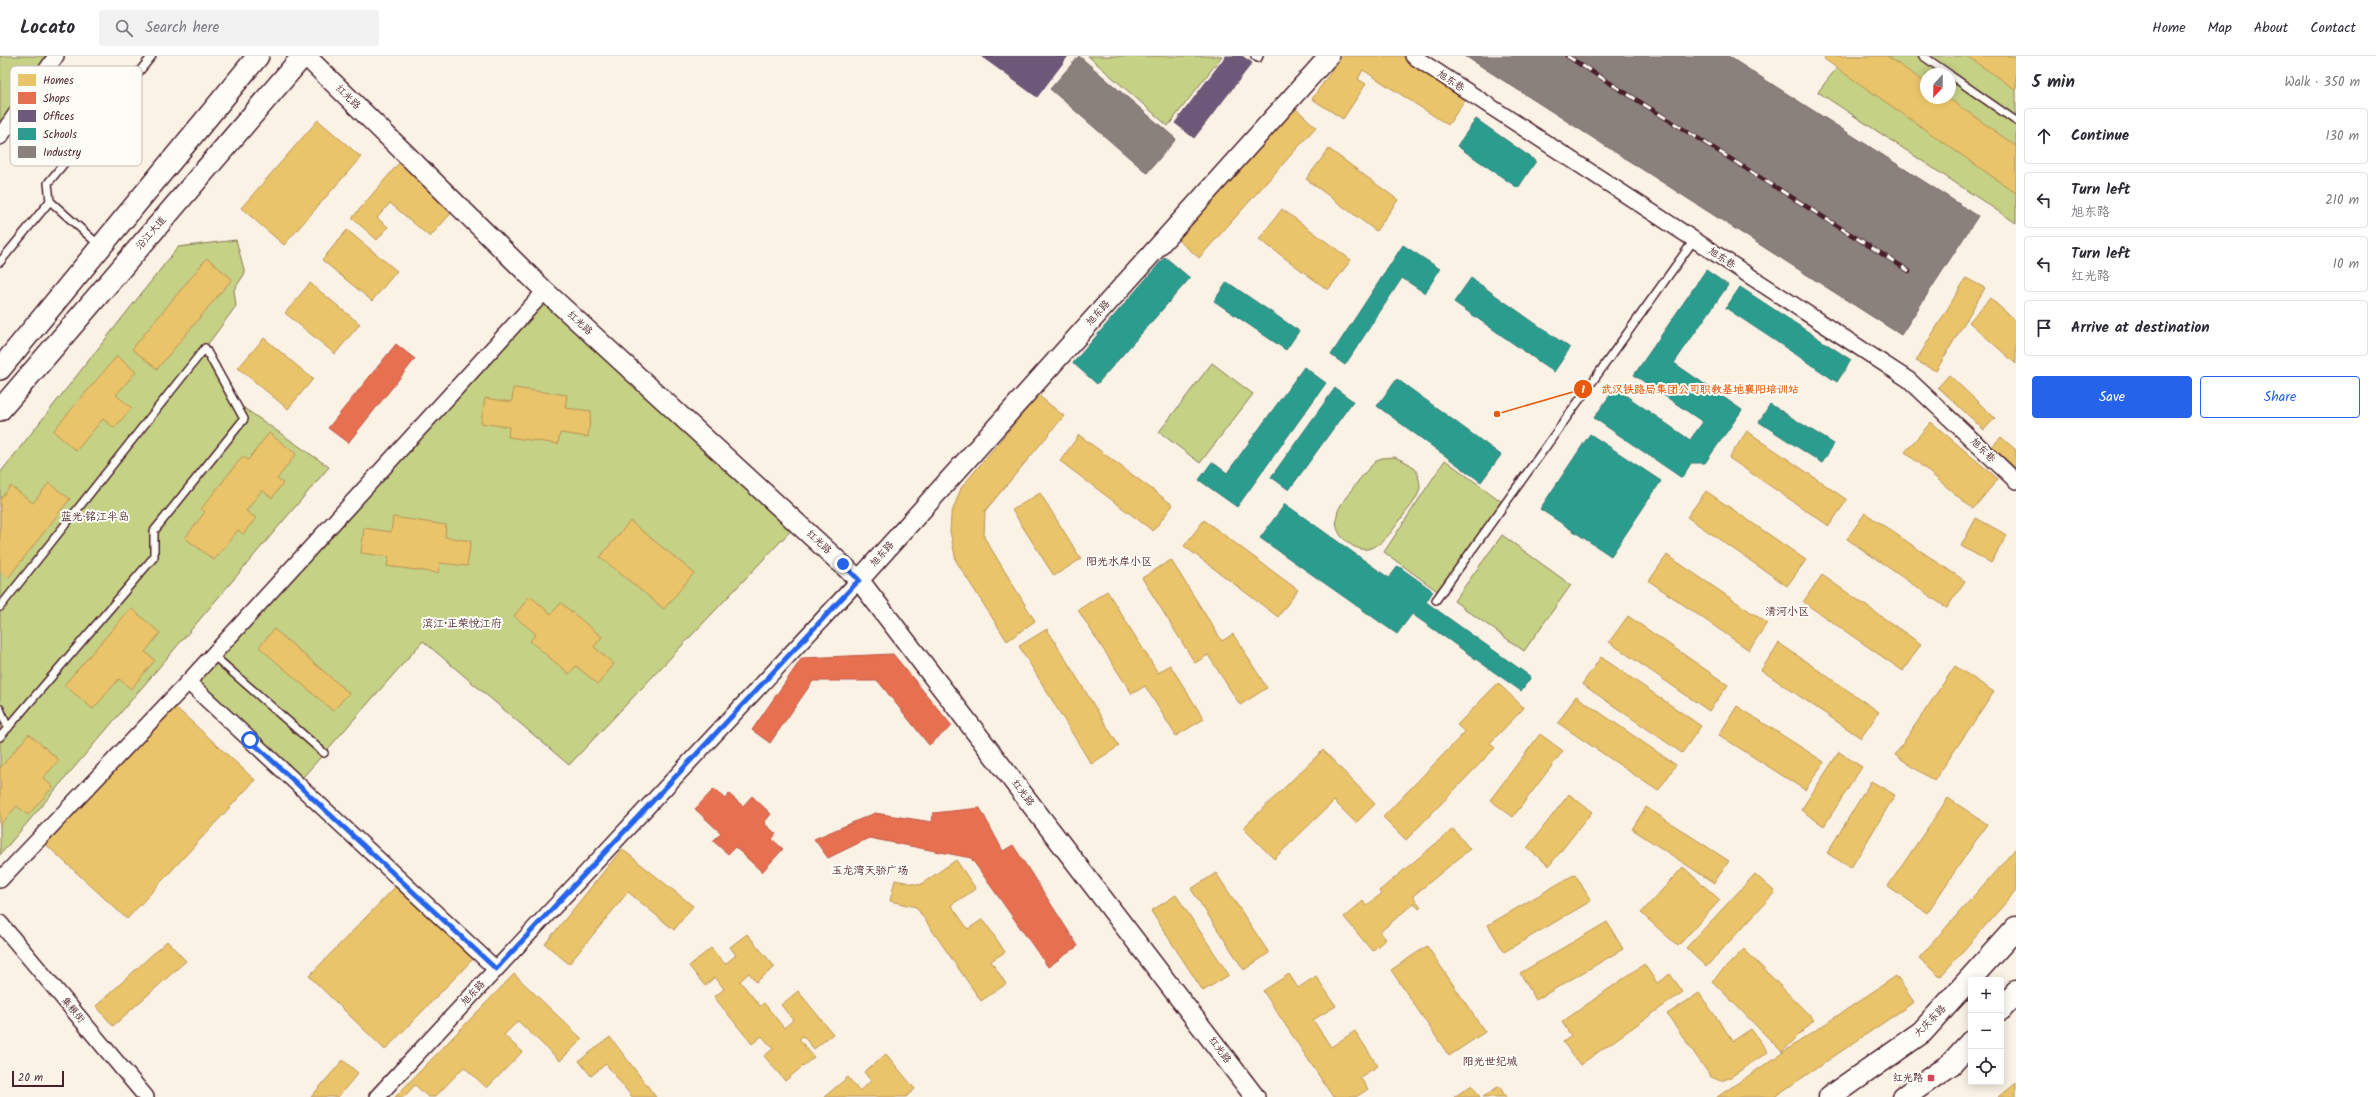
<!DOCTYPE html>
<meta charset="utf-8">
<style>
:root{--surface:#fff;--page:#f2f2f3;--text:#2b2b33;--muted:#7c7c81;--line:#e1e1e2;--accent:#2563eb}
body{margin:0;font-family:Kalam,"LXGW WenKai TC",sans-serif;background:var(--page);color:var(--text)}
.controls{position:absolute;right:12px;bottom:12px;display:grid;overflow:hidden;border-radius:4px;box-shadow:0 2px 10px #0003}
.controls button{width:36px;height:36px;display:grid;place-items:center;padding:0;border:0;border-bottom:1px solid var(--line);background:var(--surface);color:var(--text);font:20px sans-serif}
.compass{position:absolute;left:1920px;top:12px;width:36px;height:36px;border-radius:50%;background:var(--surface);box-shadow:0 2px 10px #0003;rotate:202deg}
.scale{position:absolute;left:12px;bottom:10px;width:52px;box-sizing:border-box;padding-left:4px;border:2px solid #4a1f2b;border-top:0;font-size:11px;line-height:14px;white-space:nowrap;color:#4a1f2b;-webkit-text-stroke:3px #fdfcf7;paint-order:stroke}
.stop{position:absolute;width:12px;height:12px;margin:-9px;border:3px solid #2563eb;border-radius:50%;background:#fff}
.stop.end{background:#2563eb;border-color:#fff;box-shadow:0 1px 4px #0008}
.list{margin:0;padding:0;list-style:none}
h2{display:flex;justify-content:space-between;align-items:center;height:52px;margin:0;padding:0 16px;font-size:17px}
h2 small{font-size:13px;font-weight:400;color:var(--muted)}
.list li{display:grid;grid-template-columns:26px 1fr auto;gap:12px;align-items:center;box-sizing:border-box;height:56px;margin:0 8px 8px;padding:0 8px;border:1px solid var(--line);border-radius:4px}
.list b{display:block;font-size:15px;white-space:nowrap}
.list p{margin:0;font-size:13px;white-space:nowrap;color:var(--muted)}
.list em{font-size:13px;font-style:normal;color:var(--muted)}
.actions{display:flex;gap:8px;padding:12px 16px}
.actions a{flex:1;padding:9px 0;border:1px solid var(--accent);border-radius:4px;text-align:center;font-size:14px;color:var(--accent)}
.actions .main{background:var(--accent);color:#fff}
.icon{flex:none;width:22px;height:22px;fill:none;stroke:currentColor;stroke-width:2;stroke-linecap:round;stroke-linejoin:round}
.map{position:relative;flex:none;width:2016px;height:1041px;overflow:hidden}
header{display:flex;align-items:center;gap:24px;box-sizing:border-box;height:56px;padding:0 20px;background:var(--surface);border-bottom:1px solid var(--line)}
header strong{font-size:19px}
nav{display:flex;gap:22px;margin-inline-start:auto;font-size:14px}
.search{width:280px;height:36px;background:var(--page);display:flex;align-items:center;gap:10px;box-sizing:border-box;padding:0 14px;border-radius:4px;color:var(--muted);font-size:15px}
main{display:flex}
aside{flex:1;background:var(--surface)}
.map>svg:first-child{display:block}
</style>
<header>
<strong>Locato</strong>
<div class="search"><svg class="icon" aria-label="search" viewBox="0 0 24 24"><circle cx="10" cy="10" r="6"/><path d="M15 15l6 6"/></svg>Search here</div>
<nav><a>Home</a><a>Map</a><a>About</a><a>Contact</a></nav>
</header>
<main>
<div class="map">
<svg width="2016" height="1041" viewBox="0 0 2016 1041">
<rect width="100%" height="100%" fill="#fbf2e6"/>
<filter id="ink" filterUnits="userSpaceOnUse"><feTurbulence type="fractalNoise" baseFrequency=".025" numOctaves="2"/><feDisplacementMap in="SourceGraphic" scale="8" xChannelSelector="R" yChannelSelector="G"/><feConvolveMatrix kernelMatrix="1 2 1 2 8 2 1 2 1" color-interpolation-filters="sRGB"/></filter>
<g filter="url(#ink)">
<g fill="#c5d185" stroke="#887858" fill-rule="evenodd">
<polygon points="0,0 56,0 0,81"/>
<polygon points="1088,0 1222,0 1168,70"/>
<path d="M1846,0H2016V167L1818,36ZM1926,18H1950V42H1926Z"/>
<polygon points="236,184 245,217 234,234 236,250 205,292 234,345 329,411 0,799 0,417 178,191"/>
<polygon points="545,235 798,467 569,709 423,585 297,728 188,626"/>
<polygon points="1212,307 1253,338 1200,407 1159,376"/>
<path d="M1394,401C1402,404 1413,408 1417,416C1418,419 1420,427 1420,431C1419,441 1409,452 1403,460C1388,481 1369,510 1342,481C1336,474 1335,465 1338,455C1340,447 1371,407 1379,403C1383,401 1390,402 1394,401Z"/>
<polygon points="1445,404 1505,448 1440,537 1384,496"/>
<polygon points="1502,479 1571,529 1524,595 1454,545"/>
</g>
<g fill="#e9c46a" stroke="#b99257">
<polygon points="1342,0 1402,0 1466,43 1448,69 1363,14 1358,23 1366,28 1343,63 1312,43"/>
<polygon points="1826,0 1887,0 1926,27 1926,42 1948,42 2016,90 2016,137 1824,3"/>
<polygon points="1967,0 2016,0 2016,34"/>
<polygon points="1294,51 1316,71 1199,202 1177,183"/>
<polygon points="318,64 361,101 284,189 241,152"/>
<polygon points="1329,93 1398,144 1376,175 1306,123"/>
<polygon points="399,107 454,154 430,181 390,147 377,162 388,171 377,184 352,162"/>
<polygon points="1282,153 1351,204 1328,234 1259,183"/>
<polygon points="347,174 397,215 372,245 322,204"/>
<polygon points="207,202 232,223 157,313 132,293"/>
<polygon points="1966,222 1985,232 1936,315 1916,305"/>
<polygon points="310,227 360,268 335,298 285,257"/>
<polygon points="1990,242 2016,265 2016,308 1969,266"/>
<polygon points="264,282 313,323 288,353 238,312"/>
<polygon points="117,300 136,316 116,339 132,352 114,372 103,363 76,395 53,375"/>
<polygon points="1949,319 1995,362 1984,374 1938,331"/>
<polygon points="513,332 567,339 565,352 591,355 588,381 560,377 558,388 508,381 509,371 481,367 485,342 512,346"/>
<polygon points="1038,339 1064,360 985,455 984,481 1035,565 1007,585 956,505 950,475 951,459 961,432"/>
<polygon points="1931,366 1998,423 1973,453 1905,396"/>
<polygon points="1747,375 1847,444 1829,470 1729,402"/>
<polygon points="269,377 296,398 277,423 283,427 272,442 262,434 246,455 256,462 243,478 238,474 214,504 185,482 205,456 201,453 243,400 248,404"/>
<polygon points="1079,379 1173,449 1153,475 1060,405"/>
<polygon points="2001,381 2016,394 2016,423 1987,396"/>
<polygon points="49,427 70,443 8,522 0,515 0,443 11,430 33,447"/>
<polygon points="1706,435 1806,504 1787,530 1687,461"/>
<polygon points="1040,437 1081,503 1054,520 1012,454"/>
<polygon points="1865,457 1965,525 1947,552 1847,483"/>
<polygon points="393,461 446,469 445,481 471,485 467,510 440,507 438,517 387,510 389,501 361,497 364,472 391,476"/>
<polygon points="1976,462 2007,479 1991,507 1961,490"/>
<polygon points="1204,464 1298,534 1278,561 1184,490"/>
<polygon points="630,465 694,517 664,553 600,501"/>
<polygon points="1667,499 1767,567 1749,594 1649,525"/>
<polygon points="1171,504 1222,585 1233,578 1267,632 1240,649 1208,599 1195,607 1142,522"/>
<polygon points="1822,519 1921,588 1903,615 1803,546"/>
<polygon points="1107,535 1158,617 1170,609 1204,663 1176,680 1145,630 1132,638 1078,554"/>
<polygon points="530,540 551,558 561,547 602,581 594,591 614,608 598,628 576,610 569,618 530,585 536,578 514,560"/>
<polygon points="131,552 160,577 145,596 155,604 131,633 119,623 93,653 64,629"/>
<polygon points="1628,560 1728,629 1709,655 1609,586"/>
<polygon points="274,573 349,637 333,655 259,591"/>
<polygon points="1047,573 1119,690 1091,708 1019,590"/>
<polygon points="1779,587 1879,656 1861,682 1761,614"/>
<polygon points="1601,601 1701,670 1682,697 1582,628"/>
<polygon points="1955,610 1994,636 1934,725 1895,699"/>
<polygon points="1498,627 1524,652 1490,687 1495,692 1406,784 1383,761 1465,676 1457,669"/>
<polygon points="1576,640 1676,709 1658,735 1558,667"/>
<polygon points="170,646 255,724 127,863 42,785"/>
<polygon points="1737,650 1824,706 1805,734 1719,679"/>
<polygon points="29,678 59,704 43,722 53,731 28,759 17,750 0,769 0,712"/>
<polygon points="1540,678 1563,695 1513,761 1490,744"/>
<polygon points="1323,694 1375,748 1356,767 1334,745 1274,803 1243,772"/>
<polygon points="1839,696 1862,711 1824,770 1801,754"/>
<polygon points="1871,725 1895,739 1851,812 1827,797"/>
<polygon points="1569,738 1592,756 1549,810 1527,792"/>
<polygon points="1948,742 1987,768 1927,857 1888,830"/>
<polygon points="1646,751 1729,805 1714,827 1632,773"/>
<polygon points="1453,773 1470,793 1413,840 1421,851 1419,853 1414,847 1380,876 1386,883 1372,895 1344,861 1363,845 1366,850 1381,838 1379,835"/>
<polygon points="2016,792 2016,835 1940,921 1919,902"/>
<polygon points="622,793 693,850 674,874 628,836 569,908 545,888"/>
<polygon points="956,804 976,833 951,849 968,873 983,863 1005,896 991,905 1006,928 981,945 916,851 890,845 895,824 920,829"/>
<polygon points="1683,811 1720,844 1678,890 1641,857"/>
<polygon points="1216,817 1269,897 1244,914 1191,833"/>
<polygon points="1575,818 1591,845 1504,896 1488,869"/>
<polygon points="1755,818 1775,836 1706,911 1686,892"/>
<polygon points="398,828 475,901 385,994 309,920"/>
<polygon points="1176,839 1229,919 1203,935 1151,855"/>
<polygon points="1607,866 1623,893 1536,944 1520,917"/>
<polygon points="747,878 775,911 756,926 749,917 740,925 760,950 764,947 784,972 793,964 781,949 798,935 833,978 814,993 803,980 799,983 814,1001 785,1025 764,1000 773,993 762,980 752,988 714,941 724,933 715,921 705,930 689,910 711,892 725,908 736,899 730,891"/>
<polygon points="167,885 186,905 113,970 96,950"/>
<polygon points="1427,890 1485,976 1449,1000 1391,914"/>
<polygon points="1744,893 1814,964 1782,996 1712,925"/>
<polygon points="1644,908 1657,927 1670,918 1683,936 1580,1009 1563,986 1571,980 1562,966"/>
<polygon points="514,918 582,983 560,1005 518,965 504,979 522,996 487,1032 464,1011 435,1041 428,1041 415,1029 404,1041 395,1041"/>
<polygon points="1289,918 1298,932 1316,920 1336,950 1313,964 1331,991 1355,975 1378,1010 1360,1021 1368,1033 1356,1041 1333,1041 1263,935"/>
<polygon points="1896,920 1914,946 1774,1041 1717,1041"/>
<polygon points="1699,937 1733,985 1751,973 1768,996 1729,1022 1721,1025 1711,1021 1667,958"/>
<polygon points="610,981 656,1041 632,1041 606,1008 591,1020 579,1005"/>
<polygon points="886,998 915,1033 906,1041 824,1041 848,1021 859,1035 871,1025 864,1016"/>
<polygon points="343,1004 358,1017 338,1041 311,1041"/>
<polygon points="2016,1026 2016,1041 1998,1041"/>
<polygon points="1472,1029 1480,1041 1454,1041"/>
<polygon points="1499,1030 1506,1041 1483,1041"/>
</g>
<g fill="#e76f51" stroke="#b85746">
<polygon points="396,288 415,303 348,387 328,372"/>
<polygon points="893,598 952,670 929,689 878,625 813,625 770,687 752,674 802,602"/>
<polygon points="714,733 725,743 729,738 743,750 752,740 771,758 764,767 776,778 772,783 783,793 762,816 735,791 728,798 713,785 721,777 695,753"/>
<polygon points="980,752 1003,795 1013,789 1078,890 1048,911 971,802 869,782 828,802 814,783 875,757 932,766 933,757"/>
</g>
<g fill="#6d597a" stroke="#624862">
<polygon points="981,0 1068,0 1037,41"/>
<polygon points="1226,0 1242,0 1252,7 1194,82 1175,67"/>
</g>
<g fill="#2a9d8f" stroke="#347771">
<polygon points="1476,63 1536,105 1518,132 1457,90"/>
<polygon points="1403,189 1440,213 1425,237 1402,222 1345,309 1331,299"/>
<polygon points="1165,201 1190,222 1097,328 1073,307"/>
<polygon points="1706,214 1728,229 1674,307 1742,354 1705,407 1691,407 1682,422 1594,362 1615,332 1690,384 1703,366 1634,319"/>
<polygon points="1471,222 1570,292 1554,316 1454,246"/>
<polygon points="1227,226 1299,275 1286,294 1214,245"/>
<polygon points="1740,231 1851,304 1837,326 1726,252"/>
<polygon points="1304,311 1326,327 1237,451 1199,424 1212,406 1227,417"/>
<polygon points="1397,323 1501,399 1481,426 1377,350"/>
<polygon points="1335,332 1353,345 1289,434 1271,421"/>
<polygon points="1770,348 1834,388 1822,407 1759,366"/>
<polygon points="1590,378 1661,425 1611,500 1540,453"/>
<polygon points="1285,448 1389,522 1398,510 1433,535 1426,546 1531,621 1521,635 1412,558 1397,578 1260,482"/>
</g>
<g fill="#8a817c" stroke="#776464">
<polygon points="1079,0 1176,83 1147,117 1050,33"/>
<polygon points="1465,0 1728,0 1978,160 1901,279"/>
</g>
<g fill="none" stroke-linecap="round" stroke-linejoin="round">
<defs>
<g id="service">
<polyline points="1255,0 1258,2 1259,0"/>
<polyline points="1923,0 1949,18"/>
<polyline points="1950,19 2016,65"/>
<polyline points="99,189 50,145 48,127 152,0"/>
<polyline points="0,206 50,145"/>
<polyline points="1436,544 1694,184"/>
<polyline points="0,551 205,292 244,363 154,475 154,501 0,681"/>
<polyline points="213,599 324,697"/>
<polyline points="0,653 8,672"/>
</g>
<g id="minor">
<polyline points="1413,0 1909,324 2016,425"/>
<polyline points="0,81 56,0"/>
<polyline points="0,824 188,626"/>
<polyline points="0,867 146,1041"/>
<polyline points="496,913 188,626 545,235"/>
<polyline points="377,1041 859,524"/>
</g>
<g id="tertiary">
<polyline points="306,0 545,235 859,524 1255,1041"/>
<polyline points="859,524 1329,0"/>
</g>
<g id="secondary">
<polyline points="0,313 258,0"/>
<polyline points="0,354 303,0"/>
</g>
<g id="primary">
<polyline points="2001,953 2016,936"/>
<polyline points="1830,1041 1922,976 2016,872"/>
<polyline points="1904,1041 1951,1008 1971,986"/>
</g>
</defs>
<use href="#service" stroke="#4a1f2b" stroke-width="10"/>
<use href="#minor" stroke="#4a1f2b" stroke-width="18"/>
<use href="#tertiary" stroke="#4a1f2b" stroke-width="22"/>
<use href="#secondary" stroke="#4a1f2b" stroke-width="24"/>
<use href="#primary" stroke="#4a1f2b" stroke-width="25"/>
<use href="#service" stroke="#fdfcf7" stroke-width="7"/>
<use href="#minor" stroke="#fdfcf7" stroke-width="15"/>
<use href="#tertiary" stroke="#fdfcf7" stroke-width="19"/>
<use href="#secondary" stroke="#fdfcf7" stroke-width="21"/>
<use href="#primary" stroke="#fdfcf7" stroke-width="22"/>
<defs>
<polyline id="rail" points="1567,0 1909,215"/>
</defs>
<use href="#rail" stroke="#4a1f2b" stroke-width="4.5"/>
<use href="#rail" stroke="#fdfcf7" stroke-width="3" stroke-dasharray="9" stroke-linecap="butt"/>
</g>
</g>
<g fill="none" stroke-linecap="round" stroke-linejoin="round" filter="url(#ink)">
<polyline stroke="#2563eb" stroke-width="5" points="250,684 496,913 859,524 843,508"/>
</g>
<rect fill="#d1495b" stroke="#fdfcf7" stroke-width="1.5" x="1927" y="1018" width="8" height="8" rx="2"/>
<g text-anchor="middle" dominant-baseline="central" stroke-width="4" stroke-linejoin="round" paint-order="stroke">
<g font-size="10" fill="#4a1f2b" stroke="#fdfcf7">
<text transform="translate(1451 25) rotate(33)">旭东巷</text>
<text transform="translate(348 41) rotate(44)">红光路</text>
<text transform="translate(151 177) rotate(-49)">沿江大道</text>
<text transform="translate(1722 202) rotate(33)">旭东巷</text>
<text transform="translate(1098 257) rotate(-48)">旭东路</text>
<text transform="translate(580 267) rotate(43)">红光路</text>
<text transform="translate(1983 394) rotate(44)">旭东巷</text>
<text transform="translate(819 486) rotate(43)">红光路</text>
<text transform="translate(882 498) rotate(-48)">旭东路</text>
<text transform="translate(1023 737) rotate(53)">红光路</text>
<text transform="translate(473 937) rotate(-47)">旭东路</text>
<text transform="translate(73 954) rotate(50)">集粮街</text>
<text transform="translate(1930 965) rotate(-45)">大庆东路</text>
<text transform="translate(1220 994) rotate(53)">红光路</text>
</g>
<g font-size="10" fill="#4a1f2b" stroke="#fdfcf7" text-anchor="end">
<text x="1923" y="1022">红光路</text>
</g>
<g font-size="11" fill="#4a1f2b" stroke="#fdfcf7">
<text x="95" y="461">蓝光·铭江半岛</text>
<text x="1119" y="506">阳光水岸小区</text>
<text x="1787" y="556">清河小区</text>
<text x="462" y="568">滨江•正荣悦江府</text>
<text x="870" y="815">玉龙湾天骄广场</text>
<text x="1490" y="1006">阳光世纪城</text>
</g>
</g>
<rect x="10" y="10" width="132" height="100" rx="6" fill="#fdfcf7" stroke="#c7baba" stroke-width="1"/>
<rect x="18" y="18" width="18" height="12" fill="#e9c46a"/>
<rect x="18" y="36" width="18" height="12" fill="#e76f51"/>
<rect x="18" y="54" width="18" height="12" fill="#6d597a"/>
<rect x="18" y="72" width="18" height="12" fill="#2a9d8f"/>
<rect x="18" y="90" width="18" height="12" fill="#8a817c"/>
<g font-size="11" fill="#4a1f2b">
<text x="43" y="28">Homes</text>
<text x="43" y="46">Shops</text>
<text x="43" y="64">Offices</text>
<text x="43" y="82">Schools</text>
<text x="43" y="100">Industry</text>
</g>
<path fill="none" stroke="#e8590c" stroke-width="1.5" d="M1497 358L1583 333"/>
<g fill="#e8590c" stroke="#fdfcf7" stroke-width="1.5">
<circle cx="1497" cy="358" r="4"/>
<circle cx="1583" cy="333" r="10"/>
</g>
<g font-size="12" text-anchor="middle" font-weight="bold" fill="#fff">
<text x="1583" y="337">1</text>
</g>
<g font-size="11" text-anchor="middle" font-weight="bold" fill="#e8590c" stroke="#fdfcf7" stroke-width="4" stroke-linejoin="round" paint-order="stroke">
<text x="1700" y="337">武汉铁路局集团公司职教基地襄阳培训站</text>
</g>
</svg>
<div class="controls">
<button>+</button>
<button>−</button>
<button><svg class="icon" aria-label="locate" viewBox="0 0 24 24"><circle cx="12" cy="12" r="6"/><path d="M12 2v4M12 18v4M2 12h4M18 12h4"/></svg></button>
</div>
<svg class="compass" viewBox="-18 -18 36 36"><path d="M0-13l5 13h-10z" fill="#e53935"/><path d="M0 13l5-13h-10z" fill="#7c7c81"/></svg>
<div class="scale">20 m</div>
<div class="stop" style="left:250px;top:684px"></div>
<div class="stop end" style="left:843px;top:508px"></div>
</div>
<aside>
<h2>5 min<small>Walk · 350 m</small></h2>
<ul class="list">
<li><svg class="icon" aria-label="ahead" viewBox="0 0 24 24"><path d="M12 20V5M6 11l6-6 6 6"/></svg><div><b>Continue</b></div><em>130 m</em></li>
<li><svg class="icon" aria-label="left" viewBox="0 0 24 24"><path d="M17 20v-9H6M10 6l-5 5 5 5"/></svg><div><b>Turn left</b><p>旭东路</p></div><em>210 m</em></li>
<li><svg class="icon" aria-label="left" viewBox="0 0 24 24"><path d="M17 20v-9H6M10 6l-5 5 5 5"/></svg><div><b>Turn left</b><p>红光路</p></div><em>10 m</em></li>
<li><svg class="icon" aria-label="arrive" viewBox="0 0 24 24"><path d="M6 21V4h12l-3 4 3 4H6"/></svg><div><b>Arrive at destination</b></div></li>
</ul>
<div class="actions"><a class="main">Save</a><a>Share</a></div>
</aside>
</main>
